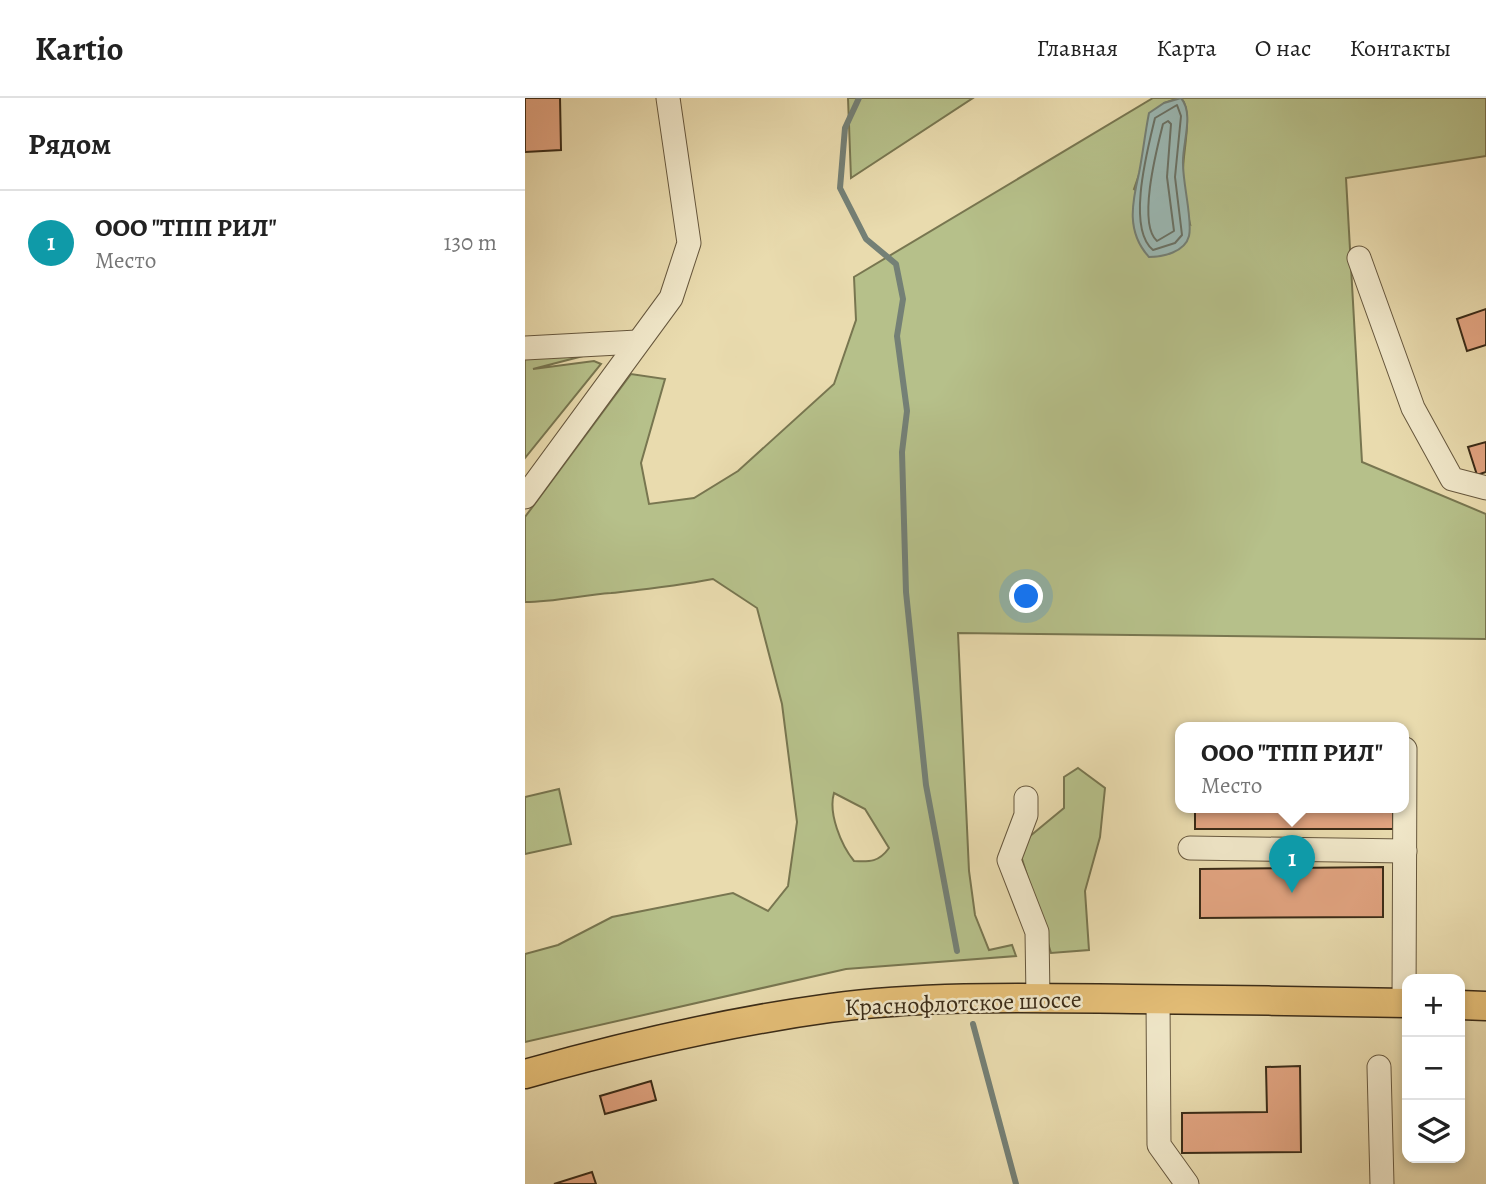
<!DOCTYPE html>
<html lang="ru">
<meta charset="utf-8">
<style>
:root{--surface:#fff;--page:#f6f6f6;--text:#222;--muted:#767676;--line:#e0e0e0;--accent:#d93025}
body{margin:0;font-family:Alegreya,serif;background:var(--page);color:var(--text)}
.controls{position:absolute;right:21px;bottom:21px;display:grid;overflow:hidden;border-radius:14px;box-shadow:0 4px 10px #0003}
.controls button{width:63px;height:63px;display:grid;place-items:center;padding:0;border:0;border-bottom:2px solid var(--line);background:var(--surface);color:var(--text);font:35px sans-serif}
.you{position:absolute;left:502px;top:499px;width:24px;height:24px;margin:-18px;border:5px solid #fff;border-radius:50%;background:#1a73e8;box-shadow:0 0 0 10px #1a73e833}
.badge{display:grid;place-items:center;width:46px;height:46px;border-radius:50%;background:var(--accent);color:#fff;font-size:23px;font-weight:700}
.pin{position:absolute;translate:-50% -58px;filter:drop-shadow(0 2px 4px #0008)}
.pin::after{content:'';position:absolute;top:37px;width:24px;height:21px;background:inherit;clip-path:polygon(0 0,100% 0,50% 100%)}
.popup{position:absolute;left:650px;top:624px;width:234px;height:91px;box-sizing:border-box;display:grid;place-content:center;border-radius:14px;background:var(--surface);filter:drop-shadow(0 2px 5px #0005);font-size:23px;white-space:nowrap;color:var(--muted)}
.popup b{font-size:26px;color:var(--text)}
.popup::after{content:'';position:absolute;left:50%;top:100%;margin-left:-14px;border:14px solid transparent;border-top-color:var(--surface)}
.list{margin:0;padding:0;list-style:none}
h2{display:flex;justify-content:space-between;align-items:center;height:91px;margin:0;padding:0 28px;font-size:30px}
h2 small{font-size:23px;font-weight:400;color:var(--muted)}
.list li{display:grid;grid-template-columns:46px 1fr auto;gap:21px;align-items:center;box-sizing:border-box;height:105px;padding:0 28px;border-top:2px solid var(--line)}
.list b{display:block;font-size:26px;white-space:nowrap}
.list p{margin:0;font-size:23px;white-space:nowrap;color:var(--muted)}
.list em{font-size:23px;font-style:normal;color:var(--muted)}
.icon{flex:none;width:38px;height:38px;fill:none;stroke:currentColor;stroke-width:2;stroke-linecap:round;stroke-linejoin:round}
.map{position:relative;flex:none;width:961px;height:1086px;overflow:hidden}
header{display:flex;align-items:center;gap:42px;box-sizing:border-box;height:98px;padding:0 35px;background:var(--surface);border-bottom:2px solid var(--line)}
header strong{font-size:33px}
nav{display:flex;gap:38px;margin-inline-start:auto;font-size:24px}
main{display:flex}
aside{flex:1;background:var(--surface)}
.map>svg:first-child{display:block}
</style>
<header>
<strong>Kartio</strong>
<nav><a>Главная</a><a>Карта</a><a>О нас</a><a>Контакты</a></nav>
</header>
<main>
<aside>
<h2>Рядом<small></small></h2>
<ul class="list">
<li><span class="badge" style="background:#0f9aa8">1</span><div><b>ООО &quot;ТПП РИЛ&quot;</b><p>Место</p></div><em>130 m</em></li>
</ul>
</aside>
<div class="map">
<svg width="961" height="1086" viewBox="0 0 961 1086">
<rect width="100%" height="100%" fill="#e9dbae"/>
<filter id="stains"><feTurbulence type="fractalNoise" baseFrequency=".00286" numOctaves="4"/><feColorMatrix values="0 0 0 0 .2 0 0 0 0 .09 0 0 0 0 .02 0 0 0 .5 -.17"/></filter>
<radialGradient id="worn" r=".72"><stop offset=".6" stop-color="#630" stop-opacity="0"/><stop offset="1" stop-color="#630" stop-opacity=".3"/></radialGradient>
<g fill="#b6c08a" stroke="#787650" stroke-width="2" fill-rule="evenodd">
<polygon points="323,0 448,0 326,80"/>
<path d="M628,0H654L639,5L609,91L665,126C661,110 658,93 658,76C657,56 669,14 656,0H961V58L821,80L837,364L961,416V541L433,535L444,773L450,817L464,852L487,847L491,858L321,871L0,944V856L33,847L87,819L208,795L243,813L263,788L272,724L257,606L232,510L188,481C152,488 122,491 86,495C57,497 30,504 0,504V419L106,276L140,281L116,365L124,406L169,400L213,373L309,286L331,222L329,179ZM309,695L340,711L364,750C354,764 345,764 329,763C316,747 303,715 309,695Z"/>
<polygon points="112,244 8,271 69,263 76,266 0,360 0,250"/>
<polygon points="553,670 580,690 575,739 560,793 564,852 526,855 493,748 539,710 539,679"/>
<polygon points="34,691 46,746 0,756 0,699"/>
</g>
<path fill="#9bb9b5" stroke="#748076" stroke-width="2" d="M656,0C669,15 658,44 658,63C657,83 668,122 664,138C660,154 638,159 624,159C601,134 607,105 614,75C618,55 620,35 624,15L639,5Z"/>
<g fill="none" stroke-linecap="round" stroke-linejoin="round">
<g stroke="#6a7266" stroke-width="2">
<path d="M652,7L656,18L650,79L657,137L650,145L628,152C601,130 623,50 630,20Z"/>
<path d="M643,23L646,26L642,79L649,133L632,143C612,126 632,50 638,26Z"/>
</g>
<g stroke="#748076" stroke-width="6">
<polyline points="334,0 320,30 315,90 341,141 371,166 378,201 372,238 382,313 377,354 381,494 401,687 432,853"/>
<polyline points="448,926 491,1086"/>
</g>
</g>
<g fill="#e2a481" stroke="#3a2b17" stroke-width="2">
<polygon points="0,0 35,0 36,52 0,54"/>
<polygon points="961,211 961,247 942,253 932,221"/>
<polygon points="961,344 961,374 952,377 943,349"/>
<rect x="670" y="709" width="198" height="22"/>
<polygon points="858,769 858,819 675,820 675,771"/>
<polygon points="775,968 776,1054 657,1055 657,1015 742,1014 741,969"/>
<polygon points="126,983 131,1002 80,1016 75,998"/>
<polygon points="67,1074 71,1086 29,1086"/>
</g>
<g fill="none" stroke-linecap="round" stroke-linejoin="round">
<defs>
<g id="minor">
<polyline points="834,160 888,310 927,381 961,390"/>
<polyline points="0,250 112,244"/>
<polyline points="0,399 146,200 164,145 143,0"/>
<polyline points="501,700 501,717 484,762 512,834 513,900"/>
<polyline points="665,750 880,753"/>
<polyline points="633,901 634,1047 662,1086"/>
<polyline points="879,905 880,651"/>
<polyline points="854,969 857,1086"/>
</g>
<g id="major">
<polyline points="935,907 961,908"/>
<path d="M0,976C100,948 202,924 305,910C405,897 507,900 607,901C699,902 790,903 882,905"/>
</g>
</defs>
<use href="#minor" stroke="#66573d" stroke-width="25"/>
<use href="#major" stroke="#3a2b17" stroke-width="31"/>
<use href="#minor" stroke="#f1e8ca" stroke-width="23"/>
<use href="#major" stroke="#e4be77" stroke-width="28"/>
</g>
<g text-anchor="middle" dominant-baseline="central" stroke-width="5" stroke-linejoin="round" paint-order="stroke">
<g font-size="24" fill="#3a2b17" stroke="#f1e8ca">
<text transform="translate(438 905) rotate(-2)">Краснофлотское шоссе</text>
</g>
</g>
<rect width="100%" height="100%" filter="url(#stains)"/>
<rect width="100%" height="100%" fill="url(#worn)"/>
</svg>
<div class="controls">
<button>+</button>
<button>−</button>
<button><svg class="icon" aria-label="layers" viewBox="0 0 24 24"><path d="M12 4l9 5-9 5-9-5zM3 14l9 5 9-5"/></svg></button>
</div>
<div class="you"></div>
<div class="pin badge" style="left:767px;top:795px;background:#0f9aa8">1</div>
<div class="popup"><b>ООО &quot;ТПП РИЛ&quot;</b>Место</div>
</div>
</main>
